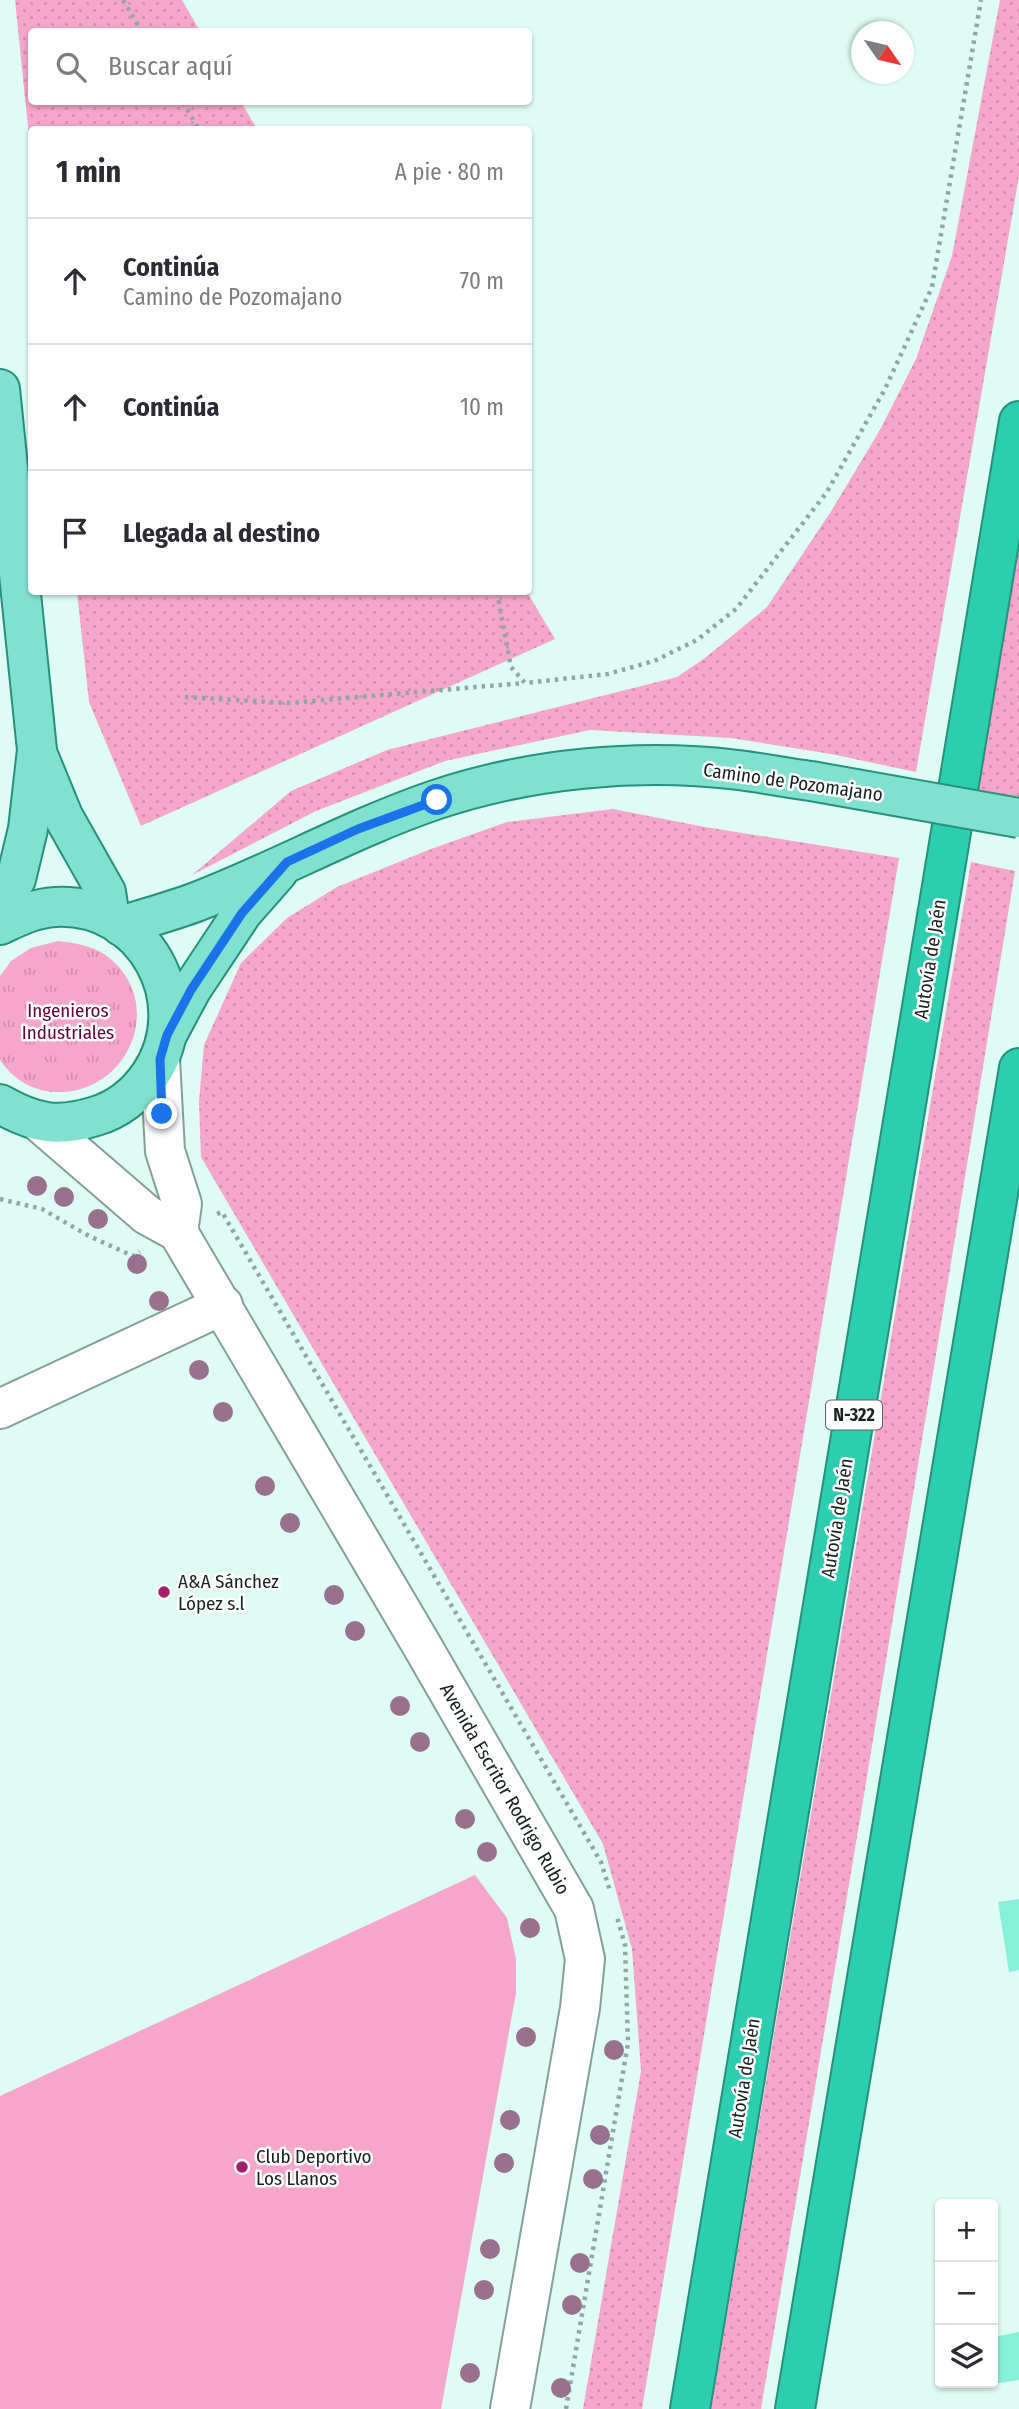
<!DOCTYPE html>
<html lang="es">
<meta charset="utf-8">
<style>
:root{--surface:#fff;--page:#f7f7f7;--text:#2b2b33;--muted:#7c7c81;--line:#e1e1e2}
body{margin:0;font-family:"Fira Sans Condensed",sans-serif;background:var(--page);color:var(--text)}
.controls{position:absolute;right:21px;bottom:21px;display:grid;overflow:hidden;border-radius:7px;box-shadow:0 2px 5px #0004}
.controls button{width:63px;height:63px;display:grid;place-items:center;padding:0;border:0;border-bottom:2px solid var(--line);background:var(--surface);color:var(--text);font:35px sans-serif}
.compass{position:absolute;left:851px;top:21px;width:63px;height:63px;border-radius:50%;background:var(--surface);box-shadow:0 2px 5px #0004;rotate:124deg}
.stop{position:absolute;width:21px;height:21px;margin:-16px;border:5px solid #1a73e8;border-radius:50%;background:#fff}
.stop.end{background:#1a73e8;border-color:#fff;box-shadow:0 2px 7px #0008}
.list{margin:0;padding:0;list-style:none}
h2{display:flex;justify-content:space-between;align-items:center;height:91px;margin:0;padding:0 28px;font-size:30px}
h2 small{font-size:23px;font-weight:400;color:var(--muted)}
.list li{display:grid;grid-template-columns:46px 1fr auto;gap:21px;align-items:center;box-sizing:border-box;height:126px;padding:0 28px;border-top:2px solid var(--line)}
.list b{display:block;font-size:26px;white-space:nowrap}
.list p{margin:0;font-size:23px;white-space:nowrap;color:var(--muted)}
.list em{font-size:23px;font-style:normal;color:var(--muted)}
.icon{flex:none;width:38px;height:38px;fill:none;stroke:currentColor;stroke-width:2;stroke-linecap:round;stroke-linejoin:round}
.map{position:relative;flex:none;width:1019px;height:2409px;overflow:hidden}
.search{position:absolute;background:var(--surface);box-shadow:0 2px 5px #0004;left:28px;top:28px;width:504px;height:77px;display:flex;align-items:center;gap:18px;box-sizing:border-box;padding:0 24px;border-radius:7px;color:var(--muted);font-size:26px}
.panel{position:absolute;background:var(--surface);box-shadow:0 2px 5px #0004;left:28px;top:126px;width:504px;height:469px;border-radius:7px}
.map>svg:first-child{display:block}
</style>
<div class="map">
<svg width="1019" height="2409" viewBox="0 0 1019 2409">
<defs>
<pattern id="grass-dots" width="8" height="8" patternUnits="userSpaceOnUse" patternTransform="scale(1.75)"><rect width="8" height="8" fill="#f5a6ca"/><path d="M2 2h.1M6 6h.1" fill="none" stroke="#d18fad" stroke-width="1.8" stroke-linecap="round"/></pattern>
<pattern id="park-tufts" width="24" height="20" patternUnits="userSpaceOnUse" patternTransform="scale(1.75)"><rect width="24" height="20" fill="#f5a6ca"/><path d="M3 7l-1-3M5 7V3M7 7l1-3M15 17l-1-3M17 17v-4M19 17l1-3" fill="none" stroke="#d18fad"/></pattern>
</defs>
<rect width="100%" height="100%" fill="#defcf3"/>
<g fill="url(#grass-dots)">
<polygon points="15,0 182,0 200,31 32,32 32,102 241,102 257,129 32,130 31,156"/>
<polygon points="1000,0 1019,0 1019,176 916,772 831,754 731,738 590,730 445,761 316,811 192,875 291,791 387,750 677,677 705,658 767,607 830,513 880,430 916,359 952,256"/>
<polygon points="1019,543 1019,797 978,790"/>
<polygon points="77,592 527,592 555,639 141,826 89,702"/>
<polygon points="613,809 705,827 899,858 642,2409 583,2409 641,2071 632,1949 603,1844 201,1157 199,1102 204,1045 241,963 287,918 337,887 431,849 507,822"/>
<polygon points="971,862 1015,871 864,1795 761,2409 711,2409"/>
</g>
<path fill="url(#park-tufts)" d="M58,941C74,943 90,945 104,954C169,999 130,1096 54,1092C32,1091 12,1078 0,1060V976L11,961L31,948Z"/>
<polygon fill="#f5a6ca" points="475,1875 507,1918 516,1959 516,1993 441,2409 0,2409 0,2096"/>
<g fill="#86f1d8">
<polygon points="1019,1899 1019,1970 1009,1972 998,1902"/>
<polygon points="1019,2332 1019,2380 993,2384 993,2337"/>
</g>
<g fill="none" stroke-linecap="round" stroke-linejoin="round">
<defs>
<g id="minor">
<polyline points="160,1059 165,1151 182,1204 178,1232"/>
<polyline points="38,1121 147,1215 178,1232 421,1644 574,1909 585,1959 580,2008 510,2409"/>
<polyline points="0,1409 223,1305"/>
</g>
<g id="major">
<polyline points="0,389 37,750 28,829 16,879 0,907"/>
<polyline points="38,755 63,816 106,892 110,918"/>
<path d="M0,925C17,917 35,908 55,907C144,902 199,1002 150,1075C137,1094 119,1109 96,1116C58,1128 35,1124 0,1104"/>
<path d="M121,926C146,918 172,911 196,902C277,871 353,828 435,800C530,768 639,758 738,770C763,773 787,778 811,781"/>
<polyline points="168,1033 191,990 242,913 278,872"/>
</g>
<g id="highway">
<polyline points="690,2409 1019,421"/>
<polyline points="795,2409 1019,1068"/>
</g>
</defs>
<use href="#minor" stroke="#84a098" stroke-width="42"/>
<use href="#major" stroke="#26917d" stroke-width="42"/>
<use href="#highway" stroke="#26917d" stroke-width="42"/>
<g stroke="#91a7a1" stroke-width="4.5" stroke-dasharray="3.5 5" stroke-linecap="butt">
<polyline points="123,0 142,32"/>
<polyline points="183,102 199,130"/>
<polyline points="497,592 511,667 525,683 608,674 654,661 697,640 736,609 827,492 885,389 932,287 981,0"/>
<polyline points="185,697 288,703 524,683"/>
<polyline points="0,1199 42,1209 89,1236 133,1256 140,1252"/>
<polyline points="217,1214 222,1212 601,1862 610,1891"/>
<polyline points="566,2409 628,2043 625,1945 617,1917"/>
</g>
<use href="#minor" stroke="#fff" stroke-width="38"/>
<use href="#major" stroke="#81e1cf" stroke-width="38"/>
<use href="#highway" stroke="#2dcdaf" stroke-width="38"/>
<defs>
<polyline id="major-bridge" points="811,781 1019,818"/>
</defs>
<use href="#major-bridge" stroke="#26917d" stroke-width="42" stroke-linecap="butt"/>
<use href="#major-bridge" stroke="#81e1cf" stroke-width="38"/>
</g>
<g fill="#99718e">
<circle cx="37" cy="1186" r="10"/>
<circle cx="64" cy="1197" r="10"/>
<circle cx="98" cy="1219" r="10"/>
<circle cx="137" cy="1264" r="10"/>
<circle cx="159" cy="1301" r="10"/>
<circle cx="199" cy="1370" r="10"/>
<circle cx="223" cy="1412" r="10"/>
<circle cx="265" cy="1486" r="10"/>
<circle cx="290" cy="1523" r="10"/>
<circle cx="334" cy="1595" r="10"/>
<circle cx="355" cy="1631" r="10"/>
<circle cx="400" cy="1706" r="10"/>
<circle cx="420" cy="1742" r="10"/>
<circle cx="465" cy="1819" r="10"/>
<circle cx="487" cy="1852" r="10"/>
<circle cx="530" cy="1928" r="10"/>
<circle cx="526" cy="2037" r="10"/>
<circle cx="614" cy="2050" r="10"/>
<circle cx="510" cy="2120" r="10"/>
<circle cx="600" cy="2135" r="10"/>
<circle cx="504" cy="2163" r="10"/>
<circle cx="593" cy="2179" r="10"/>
<circle cx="490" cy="2249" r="10"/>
<circle cx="580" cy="2263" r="10"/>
<circle cx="484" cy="2290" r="10"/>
<circle cx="572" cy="2305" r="10"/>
<circle cx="470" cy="2373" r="10"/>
<circle cx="561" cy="2388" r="10"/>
</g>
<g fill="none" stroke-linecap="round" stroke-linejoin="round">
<polyline stroke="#1a73e8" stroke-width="9" points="162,1114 160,1059 167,1035 191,990 242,913 287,862 358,829 437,800"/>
</g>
<g fill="#a31f6c" stroke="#fff" stroke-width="2.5">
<circle cx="164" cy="1592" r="7"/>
<circle cx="242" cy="2167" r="7"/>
</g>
<g text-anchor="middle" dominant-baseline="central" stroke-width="5" stroke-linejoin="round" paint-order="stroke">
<rect fill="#fff" stroke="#5d6462" stroke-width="2" x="826" y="1400.5" width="56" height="29" rx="5"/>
<g font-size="18" font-weight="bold" fill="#18221f">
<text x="854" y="1415">N-322</text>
</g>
<g font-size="19" fill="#18221f" stroke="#fff">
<text transform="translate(793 782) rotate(8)">Camino de Pozomajano</text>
<text transform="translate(930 959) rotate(-81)">Autovía de Jaén</text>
<text transform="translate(837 1518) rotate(-81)">Autovía de Jaén</text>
<text transform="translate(505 1789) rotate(60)">Avenida Escritor Rodrigo Rubio</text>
<text transform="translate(744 2078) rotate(-81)">Autovía de Jaén</text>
</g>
<g font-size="19" fill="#61003c" stroke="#fff">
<text x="68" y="1010">Ingenieros<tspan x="68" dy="22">Industriales</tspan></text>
</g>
<g font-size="19" fill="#18221f" stroke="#fff" text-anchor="start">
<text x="178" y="1581">A&amp;A Sánchez<tspan x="178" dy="22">López s.l</tspan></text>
<text x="256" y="2156">Club Deportivo<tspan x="256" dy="22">Los Llanos</tspan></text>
</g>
</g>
</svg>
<div class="controls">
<button>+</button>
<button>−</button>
<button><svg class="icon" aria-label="layers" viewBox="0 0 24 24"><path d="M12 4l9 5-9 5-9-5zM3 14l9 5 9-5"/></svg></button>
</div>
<svg class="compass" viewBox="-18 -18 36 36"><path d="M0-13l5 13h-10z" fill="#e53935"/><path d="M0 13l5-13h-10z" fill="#7c7c81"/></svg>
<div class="stop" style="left:437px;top:800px"></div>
<div class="stop end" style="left:162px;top:1114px"></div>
<div class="search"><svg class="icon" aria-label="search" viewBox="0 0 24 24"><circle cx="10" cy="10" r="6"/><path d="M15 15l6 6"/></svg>Buscar aquí</div>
<section class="panel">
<h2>1 min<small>A pie · 80 m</small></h2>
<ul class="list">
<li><svg class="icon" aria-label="ahead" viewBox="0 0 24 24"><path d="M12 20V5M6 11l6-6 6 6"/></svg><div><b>Continúa</b><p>Camino de Pozomajano</p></div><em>70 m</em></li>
<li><svg class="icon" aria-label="ahead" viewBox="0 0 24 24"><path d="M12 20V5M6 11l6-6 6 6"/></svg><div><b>Continúa</b></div><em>10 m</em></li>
<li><svg class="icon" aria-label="arrive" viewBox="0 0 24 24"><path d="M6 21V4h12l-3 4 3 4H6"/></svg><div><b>Llegada al destino</b></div></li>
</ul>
</section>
</div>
